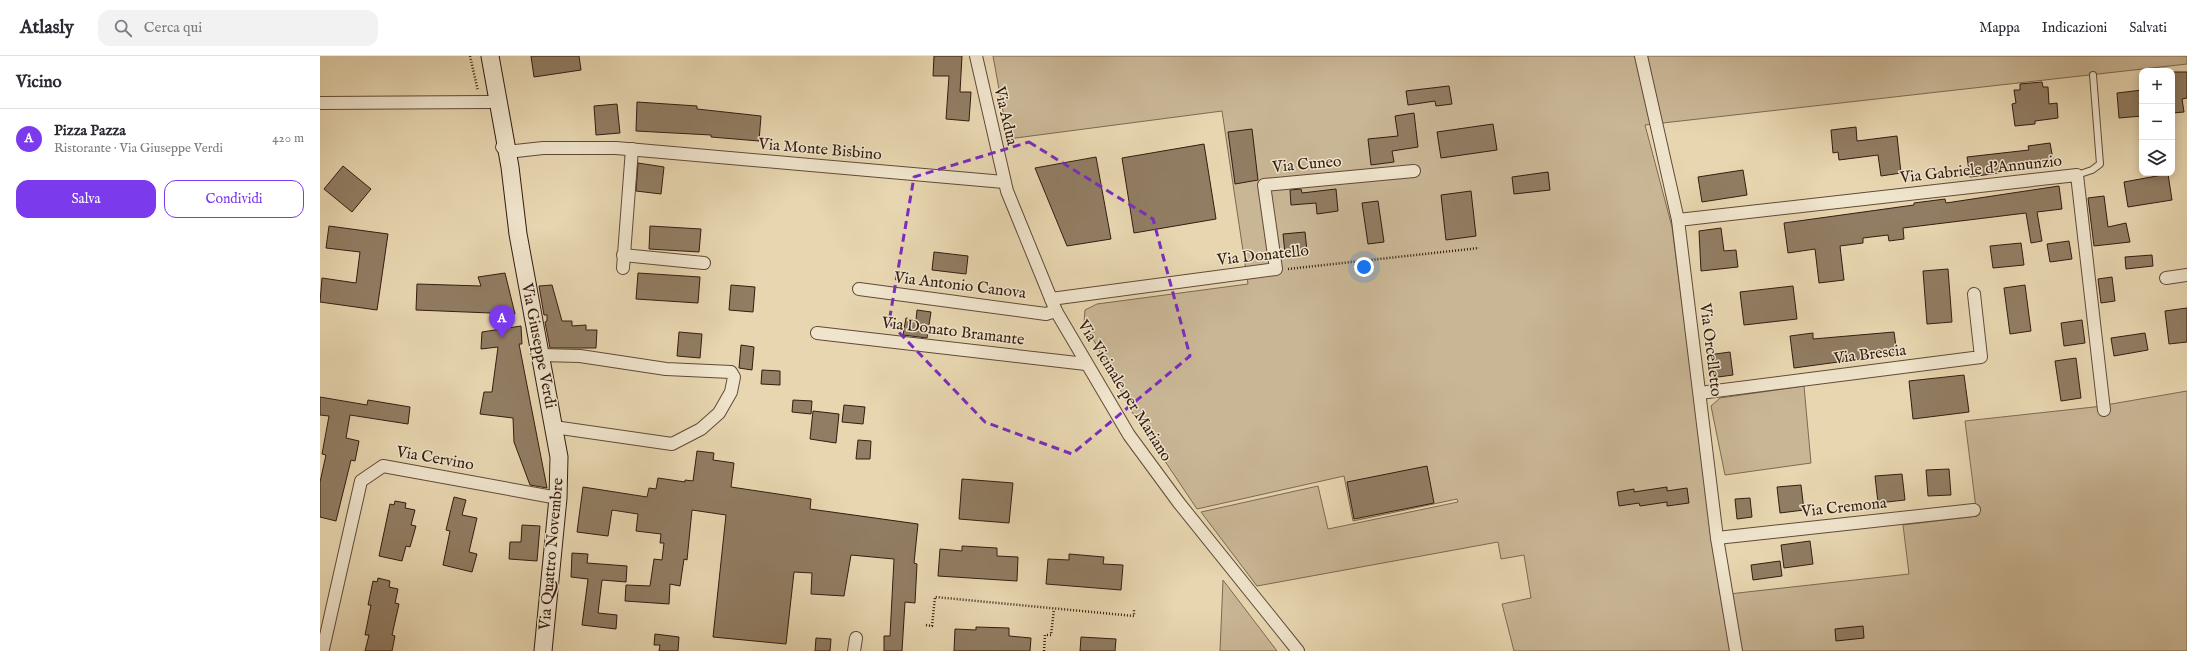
<!DOCTYPE html>
<html lang="it">
<meta charset="utf-8">
<style>
:root{--surface:#fff;--page:#f2f2f3;--text:#2b2b33;--muted:#7c7c81;--line:#e1e1e2;--accent:#7c3aed}
body{margin:0;font-family:"IM FELL English",serif;background:var(--page);color:var(--text)}
.controls{position:absolute;right:12px;top:12px;display:grid;overflow:hidden;border-radius:8px;box-shadow:0 2px 10px #0003}
.controls button{width:36px;height:36px;display:grid;place-items:center;padding:0;border:0;border-bottom:1px solid var(--line);background:var(--surface);color:var(--text);font:20px sans-serif}
.you{position:absolute;left:1044px;top:211px;width:14px;height:14px;margin:-10px;border:3px solid #fff;border-radius:50%;background:#1a73e8;box-shadow:0 0 0 6px #1a73e833}
.badge{display:grid;place-items:center;width:26px;height:26px;border-radius:50%;background:var(--accent);color:#fff;font-size:13px;font-weight:700}
.pin{position:absolute;translate:-50% -33px;filter:drop-shadow(0 1px 2px #0008)}
.pin::after{content:'';position:absolute;top:21px;width:14px;height:12px;background:inherit;clip-path:polygon(0 0,100% 0,50% 100%)}
.list{margin:0;padding:0;list-style:none}
h2{display:flex;justify-content:space-between;align-items:center;height:52px;margin:0;padding:0 16px;font-size:17px}
h2 small{font-size:13px;font-weight:400;color:var(--muted)}
.list li{display:grid;grid-template-columns:26px 1fr auto;gap:12px;align-items:center;box-sizing:border-box;height:60px;padding:0 16px;border-top:1px solid var(--line)}
.list b{display:block;font-size:15px;white-space:nowrap}
.list p{margin:0;font-size:13px;white-space:nowrap;color:var(--muted)}
.list em{font-size:13px;font-style:normal;color:var(--muted)}
.actions{display:flex;gap:8px;padding:12px 16px}
.actions a{flex:1;padding:9px 0;border:1px solid var(--accent);border-radius:12px;text-align:center;font-size:14px;color:var(--accent)}
.actions .main{background:var(--accent);color:#fff}
.icon{flex:none;width:22px;height:22px;fill:none;stroke:currentColor;stroke-width:2;stroke-linecap:round;stroke-linejoin:round}
.map{position:relative;flex:none;width:1867px;height:595px;overflow:hidden}
header{display:flex;align-items:center;gap:24px;box-sizing:border-box;height:56px;padding:0 20px;background:var(--surface);border-bottom:1px solid var(--line)}
header strong{font-size:19px}
nav{display:flex;gap:22px;margin-inline-start:auto;font-size:14px}
.search{width:280px;height:36px;background:var(--page);display:flex;align-items:center;gap:10px;box-sizing:border-box;padding:0 14px;border-radius:12px;color:var(--muted);font-size:15px}
main{display:flex}
aside{flex:1;background:var(--surface)}
.map>svg:first-child{display:block}
</style>
<header>
<strong>Atlasly</strong>
<div class="search"><svg class="icon" aria-label="search" viewBox="0 0 24 24"><circle cx="10" cy="10" r="6"/><path d="M15 15l6 6"/></svg>Cerca qui</div>
<nav><a>Mappa</a><a>Indicazioni</a><a>Salvati</a></nav>
</header>
<main>
<aside>
<h2>Vicino<small></small></h2>
<ul class="list">
<li><span class="badge">A</span><div><b>Pizza Pazza</b><p>Ristorante · Via Giuseppe Verdi</p></div><em>420 m</em></li>
</ul>
<div class="actions"><a class="main">Salva</a><a>Condividi</a></div>
</aside>
<div class="map">
<svg width="1867" height="595" viewBox="0 0 1867 595">
<rect width="100%" height="100%" fill="#e7d6b0"/>
<filter id="stains"><feTurbulence type="fractalNoise" baseFrequency=".005" numOctaves="4"/><feColorMatrix values="0 0 0 0 .2 0 0 0 0 .09 0 0 0 0 .02 0 0 0 .5 -.17"/></filter>
<radialGradient id="worn" r=".72"><stop offset=".6" stop-color="#630" stop-opacity="0"/><stop offset="1" stop-color="#630" stop-opacity=".3"/></radialGradient>
<g fill="#c9b695" stroke="#7e6952">
<polygon points="673,0 1867,0 1867,8 1325,69 1352,171 1400,539 1589,518 1583,469 1657,460 1645,365 1774,351 1867,335 1867,595 1194,595 1182,548 1211,542 1204,499 1181,503 1178,486 937,530 881,456 998,430 1008,473 1138,446 1137,443 1033,465 1024,420 877,453 812,356 764,266 765,254 777,248 928,228 902,55 688,83"/>
<polygon points="1484,330 1491,407 1405,419 1391,350 1400,342"/>
<polygon points="903,524 957,595 900,595"/>
</g>
<g fill="#917d63" stroke="#341c10">
<polygon points="211,0 259,0 261,14 214,21"/>
<polygon points="614,0 642,0 640,36 651,36 649,65 626,63 629,20 613,20"/>
<polygon points="1852,16 1867,16 1867,42 1862,43 1864,56 1852,57"/>
<polygon points="1722,26 1723,31 1728,31 1729,48 1737,47 1738,62 1715,65 1715,68 1695,70 1692,48 1696,47 1694,34 1700,34 1700,28"/>
<polygon points="1129,30 1132,48 1116,50 1115,45 1088,49 1086,35"/>
<polygon points="1822,34 1822,60 1799,62 1797,37"/>
<polygon points="317,46 377,50 377,53 441,60 439,85 391,81 391,79 316,75"/>
<polygon points="297,48 300,77 276,79 274,50"/>
<polygon points="1094,57 1098,91 1072,95 1074,106 1051,109 1048,83 1078,80 1075,60"/>
<polygon points="1173,68 1177,94 1121,102 1117,76"/>
<polygon points="1536,71 1537,85 1577,80 1581,117 1561,120 1558,99 1519,104 1518,96 1513,97 1511,74"/>
<polygon points="932,73 938,124 915,128 908,76"/>
<polygon points="1730,87 1734,109 1650,121 1647,101 1709,94 1708,90"/>
<polygon points="884,88 896,163 814,177 802,102"/>
<polygon points="776,101 791,183 747,190 715,112"/>
<polygon points="318,107 344,111 341,138 316,135"/>
<polygon points="23,110 51,133 32,156 4,133"/>
<polygon points="1423,114 1427,139 1382,146 1378,121"/>
<polygon points="1228,116 1230,134 1194,138 1192,121"/>
<polygon points="1848,118 1852,144 1808,151 1804,126"/>
<polygon points="1739,130 1742,153 1717,156 1722,185 1711,187 1706,157 1583,172 1584,183 1569,185 1568,179 1543,182 1543,187 1520,190 1524,224 1499,227 1495,193 1468,197 1464,167 1594,149 1594,147 1625,143 1626,147"/>
<polygon points="981,133 982,137 1016,133 1018,155 997,158 996,147 971,149 970,134"/>
<polygon points="1151,135 1156,180 1126,184 1121,139"/>
<polygon points="1784,140 1788,171 1806,167 1810,186 1774,190 1768,142"/>
<polygon points="1058,145 1064,186 1048,188 1042,147"/>
<polygon points="9,170 68,178 57,254 0,246 2,222 36,227 40,196 6,192"/>
<polygon points="330,170 381,173 379,196 329,193"/>
<polygon points="1401,172 1404,195 1416,194 1418,211 1381,215 1379,175"/>
<polygon points="985,176 987,195 965,197 963,178"/>
<polygon points="1749,185 1752,203 1730,206 1727,188"/>
<polygon points="1701,187 1704,209 1673,212 1670,190"/>
<polygon points="614,196 648,200 646,218 612,214"/>
<polygon points="1832,199 1833,210 1806,213 1805,201"/>
<polygon points="1628,213 1632,266 1607,268 1603,215"/>
<polygon points="185,217 195,258 96,254 97,228 161,230 158,221"/>
<polygon points="318,217 380,221 378,247 316,243"/>
<polygon points="1792,221 1795,245 1781,247 1778,223"/>
<polygon points="232,229 242,265 252,265 252,270 266,269 266,274 277,274 276,292 230,292 225,266 227,265 227,259 224,259 219,230"/>
<polygon points="411,229 435,231 433,256 409,254"/>
<polygon points="1705,229 1711,275 1690,278 1684,232"/>
<polygon points="1473,230 1477,263 1424,269 1420,236"/>
<polygon points="1867,252 1867,286 1849,288 1845,255"/>
<polygon points="597,254 611,256 607,282 583,279 586,262 596,264"/>
<polygon points="1762,264 1765,287 1744,290 1741,267"/>
<polygon points="201,270 202,288 199,288 227,432 210,429 194,386 193,362 160,358 164,336 172,336 178,291 161,293 162,276"/>
<polygon points="359,276 382,278 380,302 357,300"/>
<polygon points="1574,276 1577,298 1474,312 1470,280 1493,277 1493,283"/>
<polygon points="1825,277 1828,294 1794,300 1791,282"/>
<polygon points="421,289 434,291 432,314 419,312"/>
<polygon points="1410,296 1413,319 1391,322 1388,299"/>
<polygon points="1756,302 1761,342 1741,345 1735,305"/>
<polygon points="442,314 460,315 460,329 441,328"/>
<polygon points="1644,319 1649,356 1593,363 1589,325"/>
<polygon points="0,341 47,349 48,344 90,351 88,368 30,359 26,382 39,385 35,405 31,404 16,465 0,461 0,426 6,399 2,398 9,360 0,359"/>
<polygon points="473,344 492,345 491,358 472,356"/>
<polygon points="524,349 545,351 543,368 522,366"/>
<polygon points="493,355 519,358 516,387 490,383"/>
<polygon points="538,384 551,385 550,403 536,403"/>
<polygon points="377,395 394,397 393,404 414,407 411,431 491,443 490,453 598,468 594,507 597,508 595,547 585,546 582,595 564,595 564,580 570,580 574,503 531,499 524,540 491,538 492,517 474,516 466,588 393,581 406,459 372,454 367,504 364,503 360,530 350,528 349,548 305,545 306,529 330,530 334,503 342,504 344,487 340,487 341,478 316,475 318,458 292,454 288,480 257,476 263,431 327,441 329,432 336,433 338,422 365,426 365,424 373,425"/>
<polygon points="1107,410 1114,447 1034,463 1027,426"/>
<polygon points="1629,413 1631,439 1608,440 1606,414"/>
<polygon points="1582,418 1585,444 1558,447 1555,420"/>
<polygon points="642,423 693,427 689,467 639,463"/>
<polygon points="1481,429 1484,454 1460,457 1457,431"/>
<polygon points="1347,431 1347,435 1367,432 1369,447 1347,450 1347,446 1320,450 1319,447 1299,450 1297,436 1314,433 1314,436"/>
<polygon points="134,441 146,444 142,459 157,462 149,496 157,498 152,516 123,509 130,475 126,474"/>
<polygon points="1430,442 1432,461 1417,463 1415,443"/>
<polygon points="75,445 86,447 85,452 95,454 91,469 96,470 90,491 86,490 82,505 59,500 70,448 74,449"/>
<polygon points="202,469 220,470 217,505 189,503 190,486 201,486"/>
<polygon points="1490,485 1493,508 1464,512 1461,489"/>
<polygon points="642,490 677,492 677,500 698,501 697,525 618,520 620,493 642,495"/>
<polygon points="252,497 268,498 267,507 307,510 306,526 282,524 278,557 297,559 296,573 262,569 268,523 251,521"/>
<polygon points="749,498 784,501 783,508 803,509 801,534 726,528 728,503 749,504"/>
<polygon points="1460,505 1462,520 1433,524 1431,509"/>
<polygon points="58,522 70,525 69,531 78,533 75,547 79,548 72,579 75,580 72,595 45,595 49,579 45,579 51,549 48,549 53,525 57,526"/>
<polygon points="1543,570 1544,582 1516,585 1515,573"/>
<polygon points="656,571 689,572 689,580 711,582 710,595 634,595 635,573 656,574"/>
<polygon points="335,578 359,581 358,595 339,595 340,589 334,589"/>
<polygon points="761,581 796,583 795,595 760,595"/>
<polygon points="496,582 511,583 510,595 495,595"/>
</g>
<g fill="none" stroke-linecap="round" stroke-linejoin="round">
<defs>
<polyline id="lane" points="1757,119 1772,114 1780,108 1773,19"/>
<g id="street">
<polyline points="656,0 687,135 736,255 809,379 859,447 978,595"/>
<polyline points="1321,0 1358,164 1397,482 1416,595"/>
<polyline points="0,47 170,46"/>
<polyline points="182,91 187,96 223,92 296,92 684,126"/>
<polyline points="1358,164 1757,119 1784,354"/>
<polyline points="303,199 384,207"/>
<polyline points="303,212 312,93"/>
<polyline points="1846,222 1867,219"/>
<polyline points="539,233 726,258 736,255"/>
<polyline points="731,243 956,213 944,129 1094,115"/>
<polyline points="497,277 766,308"/>
<polyline points="220,299 260,300 346,313 411,316 414,321 411,336 399,357 381,373 352,388 234,371"/>
<polyline points="1380,337 1661,301 1654,238"/>
<polyline points="1397,482 1654,454"/>
<polyline points="3,593 41,425 63,410 238,442"/>
<polyline points="534,595 536,582"/>
</g>
<polyline id="secondary" points="170,0 190,111 198,178 239,401 238,442 223,595"/>
</defs>
<use href="#lane" stroke="#614a38" stroke-width="8"/>
<use href="#street" stroke="#614a38" stroke-width="14"/>
<use href="#secondary" stroke="#341c10" stroke-width="19"/>
<g stroke="#341c10" stroke-width="2.5" stroke-dasharray="1 2" stroke-linecap="butt">
<polyline points="150,0 158,35"/>
<polyline points="968,213 1159,192"/>
<polyline points="606,569 612,570 615,541 814,560 814,553"/>
<polyline points="724,595 725,579 731,579 734,553"/>
</g>
<use href="#lane" stroke="#efe4cc" stroke-width="6"/>
<use href="#street" stroke="#efe4cc" stroke-width="12"/>
<use href="#secondary" stroke="#efe4cc" stroke-width="17"/>
</g>
<path fill="none" stroke="#7b2cbf" stroke-width="3" stroke-dasharray="8 5" stroke-linejoin="round" d="M709,86L833,163L870,300L752,398L665,366L569,266L594,121Z"/>
<g text-anchor="middle" dominant-baseline="central" stroke-width="3" stroke-linejoin="round" paint-order="stroke">
<g font-size="16" fill="#341c10" stroke="#efe4cc">
<text transform="translate(685 60) rotate(77)">Via Adua</text>
<text transform="translate(500 94) rotate(5)">Via Monte Bisbino</text>
<text transform="translate(987 109) rotate(-5)">Via Cuneo</text>
<text transform="translate(1661 114) rotate(-6)">Via Gabriele d'Annunzio</text>
<text transform="translate(943 200) rotate(-6)">Via Donatello</text>
<text transform="translate(640 230) rotate(7)">Via Antonio Canova</text>
<text transform="translate(633 276) rotate(7)">Via Donato Bramante</text>
<text transform="translate(218 290) rotate(79)">Via Giuseppe Verdi</text>
<text transform="translate(1390 294) rotate(83)">Via Orcelletto</text>
<text transform="translate(1550 299) rotate(-7)">Via Brescia</text>
<text transform="translate(804 335) rotate(58)">Via Vicinale per Mariano</text>
<text transform="translate(115 403) rotate(10)">Via Cervino</text>
<text transform="translate(1524 452) rotate(-6)">Via Cremona</text>
<text transform="translate(232 498) rotate(-85)">Via Quattro Novembre</text>
</g>
</g>
<rect width="100%" height="100%" filter="url(#stains)"/>
<rect width="100%" height="100%" fill="url(#worn)"/>
</svg>
<div class="controls">
<button>+</button>
<button>−</button>
<button><svg class="icon" aria-label="layers" viewBox="0 0 24 24"><path d="M12 4l9 5-9 5-9-5zM3 14l9 5 9-5"/></svg></button>
</div>
<div class="you"></div>
<div class="pin badge" style="left:182px;top:282px">A</div>
</div>
</main>
